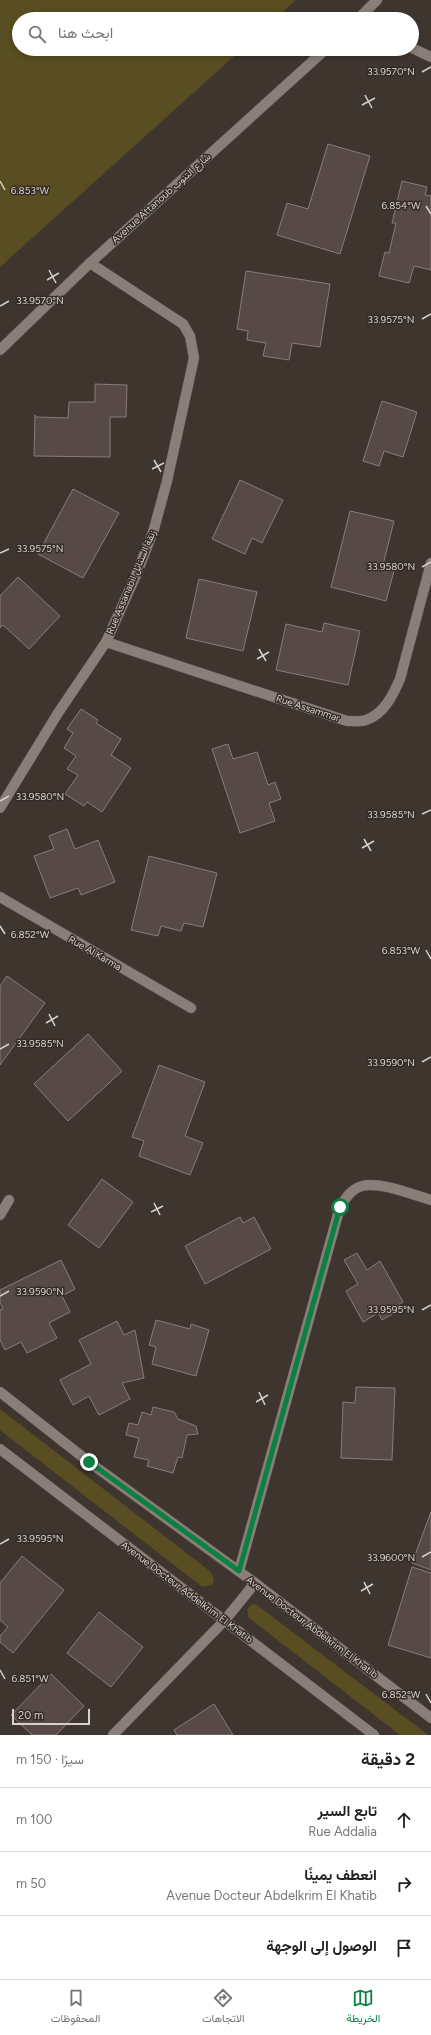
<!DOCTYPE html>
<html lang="ar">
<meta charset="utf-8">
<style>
:root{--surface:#fff;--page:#f6f6f6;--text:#222;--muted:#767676;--line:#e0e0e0;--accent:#0b8043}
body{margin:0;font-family:Figtree,Vazirmatn,sans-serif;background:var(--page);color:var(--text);direction:rtl}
.scale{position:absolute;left:12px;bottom:10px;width:78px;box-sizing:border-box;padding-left:4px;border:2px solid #d7d0cd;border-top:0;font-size:11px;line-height:14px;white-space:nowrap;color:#d7d0cd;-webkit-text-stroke:3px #352b25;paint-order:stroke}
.stop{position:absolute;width:12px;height:12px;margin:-9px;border:3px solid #0b8043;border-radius:50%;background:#fff}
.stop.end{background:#0b8043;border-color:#fff;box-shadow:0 1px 4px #0008}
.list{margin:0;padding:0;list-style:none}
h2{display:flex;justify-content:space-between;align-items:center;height:52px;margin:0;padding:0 16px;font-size:17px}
h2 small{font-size:13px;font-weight:400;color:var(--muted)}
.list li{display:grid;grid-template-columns:26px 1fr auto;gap:12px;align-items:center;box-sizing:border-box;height:64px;padding:0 16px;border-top:1px solid var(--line)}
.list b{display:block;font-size:15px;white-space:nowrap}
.list p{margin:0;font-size:13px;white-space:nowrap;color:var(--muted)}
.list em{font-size:13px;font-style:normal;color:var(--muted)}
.icon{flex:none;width:22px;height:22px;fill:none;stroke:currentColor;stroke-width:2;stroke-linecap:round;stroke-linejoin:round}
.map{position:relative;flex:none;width:431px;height:1735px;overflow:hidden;direction:ltr}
.search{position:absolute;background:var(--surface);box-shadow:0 2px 6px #0003;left:12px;right:12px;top:12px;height:44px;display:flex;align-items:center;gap:10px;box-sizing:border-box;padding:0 14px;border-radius:22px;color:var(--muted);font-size:15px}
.sheet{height:244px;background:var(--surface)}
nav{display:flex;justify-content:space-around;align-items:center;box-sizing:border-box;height:56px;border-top:1px solid var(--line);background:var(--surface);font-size:11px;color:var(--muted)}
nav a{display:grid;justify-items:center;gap:2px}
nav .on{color:var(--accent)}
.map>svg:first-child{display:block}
</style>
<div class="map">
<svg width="431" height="1735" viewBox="0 0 431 1735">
<rect width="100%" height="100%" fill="#3f352f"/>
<g fill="#594e21">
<polygon points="0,0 296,0 275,19 19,19 19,49 242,49 0,267"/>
<polygon points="0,1409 211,1572 214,1580 213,1584 205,1587 201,1586 0,1430"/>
<polygon points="253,1604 257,1605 428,1735 400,1735 249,1618 247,1609"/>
</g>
<g fill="#564947" stroke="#8a7c79">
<polygon points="328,144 370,156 340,254 277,235 287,203 308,209"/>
<polygon points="402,181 427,187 425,195 431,196 431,270 414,266 409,283 379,276 385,252 389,253 396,223 392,223"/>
<polygon points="246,271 330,284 320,347 292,343 289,360 263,356 266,343 247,340 248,331 237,329"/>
<polygon points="95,384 127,385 126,417 110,417 110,457 34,456 35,415 36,417 68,418 69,402 95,402"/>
<polygon points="382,401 417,412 403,457 384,451 379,466 363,461"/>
<polygon points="240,480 283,500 262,543 252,538 245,554 212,539"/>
<polygon points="73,489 119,513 83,578 38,554"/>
<polygon points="350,511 394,521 383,565 395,567 386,601 331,587"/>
<polygon points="18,577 60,616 29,649 3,625 0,628 0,596"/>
<polygon points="199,579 257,592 243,651 186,638"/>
<polygon points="324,623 360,631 348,685 276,670 286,624 322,632"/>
<polygon points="81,709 98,720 96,723 121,739 111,755 131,768 102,812 87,802 84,806 65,794 78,775 67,769 76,756 64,748 73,733 67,729"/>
<polygon points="228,744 233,759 257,752 268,785 275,782 281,799 269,803 275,821 240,833 212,749"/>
<polygon points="67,829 75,849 98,840 115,882 81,895 78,888 50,898 34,856 54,849 49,836"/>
<polygon points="149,856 217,873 203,927 184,923 181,931 161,926 158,936 131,930"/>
<polygon points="7,976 45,1003 0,1065 0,986"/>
<polygon points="88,1034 122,1071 68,1121 34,1084"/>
<polygon points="159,1065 205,1082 185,1136 203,1143 190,1175 139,1156 144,1141 132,1137"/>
<polygon points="102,1179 133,1202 99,1248 68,1225"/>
<polygon points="240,1217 243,1223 254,1217 271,1249 205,1284 185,1246"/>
<polygon points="357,1253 367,1270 380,1261 403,1302 397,1306 399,1310 382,1320 378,1313 363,1322 346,1291 358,1284 344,1260"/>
<polygon points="61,1260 75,1289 62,1296 70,1312 49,1323 57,1338 27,1353 21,1342 5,1350 0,1340 0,1310 3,1309 0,1302 0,1290"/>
<polygon points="156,1320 190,1329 191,1324 209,1330 196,1376 152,1364 156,1347 149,1345"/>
<polygon points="117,1321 124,1335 135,1330 144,1378 122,1383 130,1399 99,1415 89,1396 73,1405 60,1380 91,1364 79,1340"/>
<polygon points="356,1387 395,1388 392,1460 341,1458 343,1402 355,1403"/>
<polygon points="153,1407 174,1412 178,1419 196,1426 198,1434 187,1435 182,1458 178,1457 173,1473 147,1466 149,1460 134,1457 139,1438 126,1435 129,1423 138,1425 142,1412 151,1415"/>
<polygon points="431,1512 431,1570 412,1563"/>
<polygon points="22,1556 64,1590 13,1653 0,1642 0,1636 8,1627 0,1620 0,1583"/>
<polygon points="412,1567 431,1573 431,1658 388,1645"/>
<polygon points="99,1612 143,1647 111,1687 67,1653"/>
<polygon points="51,1674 84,1706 56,1735 32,1735 11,1715"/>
<polygon points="214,1704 233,1735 177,1735 174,1730"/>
</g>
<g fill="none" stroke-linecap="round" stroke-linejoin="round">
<defs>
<g id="minor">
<polyline points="412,48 431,57"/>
<path d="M106,642L347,721C353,721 361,722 366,720C384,714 393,695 400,679L431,563"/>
<polyline points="0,808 58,713 106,642 137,573 154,529 167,481 194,358 190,336 183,324 90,263"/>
<polyline points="0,897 191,1008"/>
<polyline points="0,1215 9,1200"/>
<path d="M239,1571L340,1207C345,1199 351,1189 362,1186C380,1181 413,1195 431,1200"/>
<polyline points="113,1735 225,1620 255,1583"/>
</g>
<g id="tertiary">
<polyline points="358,19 377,0"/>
<polyline points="0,350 90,263 326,49"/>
</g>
<g id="secondary">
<polyline points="0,1392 89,1462 255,1583 431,1718"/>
<polyline points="0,1449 374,1735"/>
</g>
</defs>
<use href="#minor" stroke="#5b524e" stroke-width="11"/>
<use href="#tertiary" stroke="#5b524e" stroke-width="11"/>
<use href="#secondary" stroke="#5b524e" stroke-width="11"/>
<use href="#minor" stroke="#8a7f78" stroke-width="10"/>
<use href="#tertiary" stroke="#8a7f78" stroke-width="10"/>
<use href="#secondary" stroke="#8a7f78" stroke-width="10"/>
</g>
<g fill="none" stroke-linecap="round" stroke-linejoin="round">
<polyline stroke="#0b8043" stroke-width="5" points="89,1462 239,1571 340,1207"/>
</g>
<path fill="none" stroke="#d7d0cd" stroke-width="1.5" d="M422,72L431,67M365,95L372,108M362,105L375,98M0,181L5,190M426,206L431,214M49,270L56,283M47,280L59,273M0,306L9,301M422,319L431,314M154,460L161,472M152,469L164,463M0,553L9,549M422,567L431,562M259,649L266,661M257,659L269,652M0,801L9,796M422,814L431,810M364,839L371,851M362,848L374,841M0,926L5,934M426,950L431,959M49,1014L55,1026M46,1023L58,1016M0,1049L9,1044M422,1062L431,1057M154,1203L160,1215M151,1212L163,1206M0,1296L9,1291M422,1310L431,1305M259,1392L265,1405M256,1402L268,1395M0,1544L9,1539M422,1557L431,1552M364,1582L370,1594M361,1591L373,1584M0,1670L5,1679M426,1694L431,1703"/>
<g text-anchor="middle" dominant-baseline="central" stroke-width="3" stroke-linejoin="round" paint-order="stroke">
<g font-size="10" fill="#d7d0cd" stroke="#352b25">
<text transform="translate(161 198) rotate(-42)">Avenue Attanoub شارع التنوب</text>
<text transform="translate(131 582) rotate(-67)">Rue Assanabil زنقة السنابل</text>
<text transform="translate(308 708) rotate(18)">Rue Assammar</text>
<text transform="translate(95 953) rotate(30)">Rue Al Karma</text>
<text transform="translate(187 1592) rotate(37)">Avenue Docteur Addelkrim El Khatib</text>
<text transform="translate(312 1627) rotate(37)">Avenue Docteur Abdelkrim El Khatib</text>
</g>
</g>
<g font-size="10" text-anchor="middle" fill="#d7d0cd" stroke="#352b25" stroke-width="3" stroke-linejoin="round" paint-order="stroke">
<text x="391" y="75">33.9570°N</text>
<text x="30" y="194">6.853°W</text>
<text x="401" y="209">6.854°W</text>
<text x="40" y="304">33.9570°N</text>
<text x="391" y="323">33.9575°N</text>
<text x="40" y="552">33.9575°N</text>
<text x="391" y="570">33.9580°N</text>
<text x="40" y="800">33.9580°N</text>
<text x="391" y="818">33.9585°N</text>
<text x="30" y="938">6.852°W</text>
<text x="401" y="954">6.853°W</text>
<text x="40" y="1047">33.9585°N</text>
<text x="391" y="1066">33.9590°N</text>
<text x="40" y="1295">33.9590°N</text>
<text x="391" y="1313">33.9595°N</text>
<text x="40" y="1542">33.9595°N</text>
<text x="391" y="1561">33.9600°N</text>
<text x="30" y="1682">6.851°W</text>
<text x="401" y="1698">6.852°W</text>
</g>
</svg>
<div class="scale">20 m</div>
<div class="stop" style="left:340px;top:1207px"></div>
<div class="stop end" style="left:89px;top:1462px"></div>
<div class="search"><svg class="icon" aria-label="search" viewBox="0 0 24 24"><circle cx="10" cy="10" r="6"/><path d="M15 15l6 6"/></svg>ابحث هنا</div>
</div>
<section class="sheet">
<h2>2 دقيقة<small>سيرًا · 150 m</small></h2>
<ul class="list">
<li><svg class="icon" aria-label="ahead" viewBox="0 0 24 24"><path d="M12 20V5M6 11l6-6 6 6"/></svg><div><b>تابع السير</b><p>Rue Addalia</p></div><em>100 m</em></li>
<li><svg class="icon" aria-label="right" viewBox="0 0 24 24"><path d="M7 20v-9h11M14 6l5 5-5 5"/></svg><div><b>انعطف يمينًا</b><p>Avenue Docteur Abdelkrim El Khatib</p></div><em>50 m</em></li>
<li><svg class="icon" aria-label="arrive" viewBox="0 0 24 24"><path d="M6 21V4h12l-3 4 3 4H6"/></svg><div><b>الوصول إلى الوجهة</b></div></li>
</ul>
</section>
<nav>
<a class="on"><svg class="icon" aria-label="map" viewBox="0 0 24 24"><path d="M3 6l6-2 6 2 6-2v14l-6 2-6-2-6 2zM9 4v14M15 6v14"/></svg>الخريطة</a>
<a><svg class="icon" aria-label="directions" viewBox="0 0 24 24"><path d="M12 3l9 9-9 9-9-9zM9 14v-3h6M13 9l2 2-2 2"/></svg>الاتجاهات</a>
<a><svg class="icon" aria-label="saved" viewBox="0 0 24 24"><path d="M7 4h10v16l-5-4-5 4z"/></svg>المحفوظات</a>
</nav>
